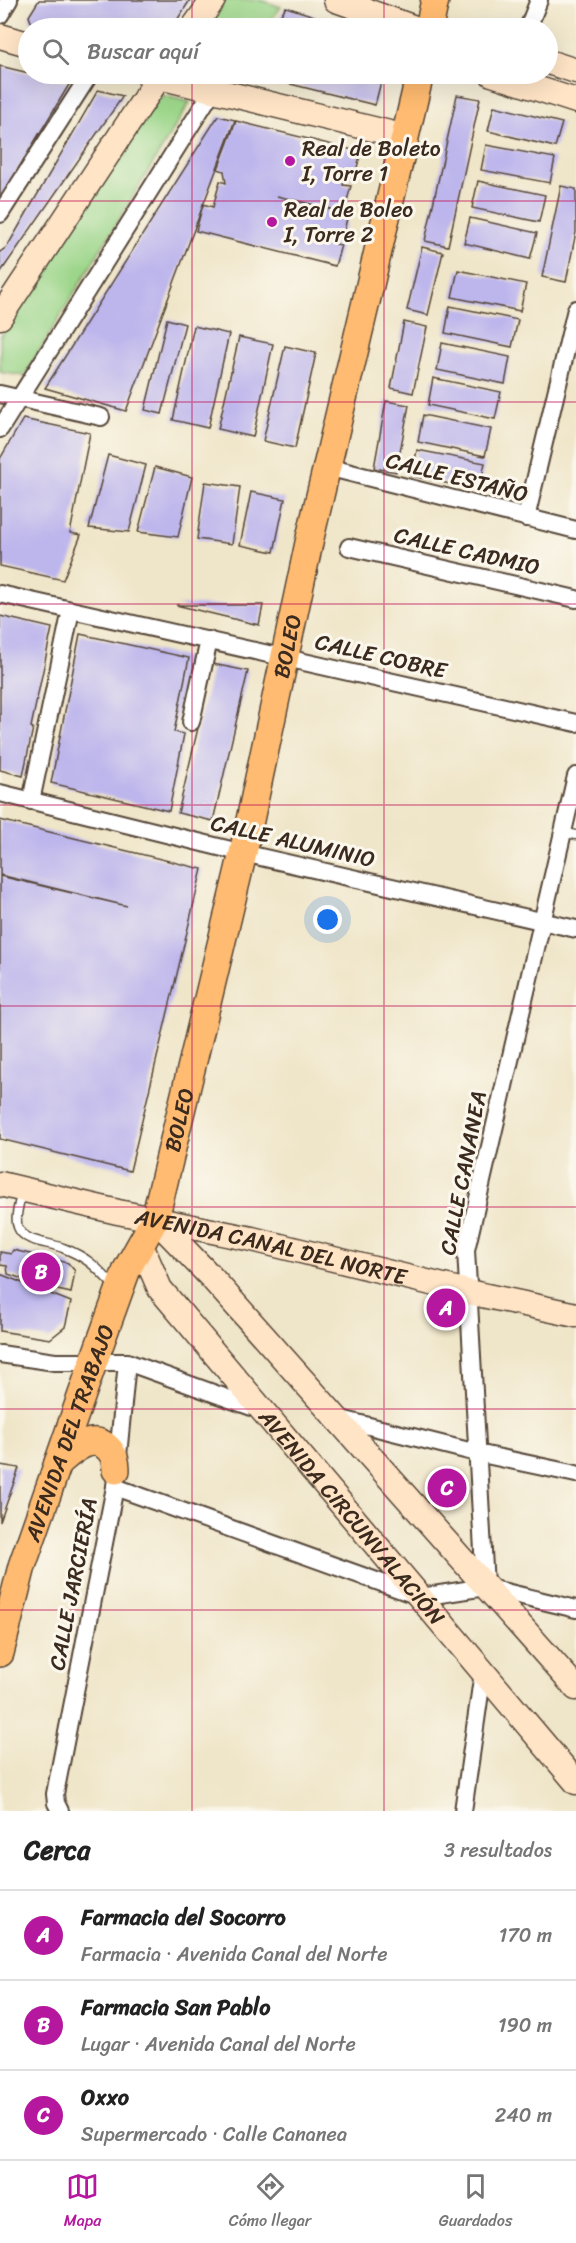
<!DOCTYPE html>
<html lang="es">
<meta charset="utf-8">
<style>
:root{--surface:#fff;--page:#f2f2f2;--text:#222;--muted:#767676;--line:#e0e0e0;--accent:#b5179e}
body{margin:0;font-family:Sriracha,sans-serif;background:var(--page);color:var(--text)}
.you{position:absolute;left:328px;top:920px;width:21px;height:21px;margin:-15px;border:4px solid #fff;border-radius:50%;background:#1a73e8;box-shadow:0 0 0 9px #1a73e833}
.badge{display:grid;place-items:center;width:39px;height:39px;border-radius:50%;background:var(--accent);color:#fff;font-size:20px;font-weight:700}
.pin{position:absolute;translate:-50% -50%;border:3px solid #fff;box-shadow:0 2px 6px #0006}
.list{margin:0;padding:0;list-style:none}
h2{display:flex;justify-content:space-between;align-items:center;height:78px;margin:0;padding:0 24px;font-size:26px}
h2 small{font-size:20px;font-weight:400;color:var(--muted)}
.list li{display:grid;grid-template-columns:39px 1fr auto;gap:18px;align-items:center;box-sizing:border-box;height:90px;padding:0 24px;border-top:2px solid var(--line)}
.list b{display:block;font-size:22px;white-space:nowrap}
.list p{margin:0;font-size:20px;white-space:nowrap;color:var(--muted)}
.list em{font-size:20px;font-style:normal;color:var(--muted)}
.icon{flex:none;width:33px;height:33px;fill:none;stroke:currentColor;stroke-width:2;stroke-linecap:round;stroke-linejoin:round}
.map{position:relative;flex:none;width:576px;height:1811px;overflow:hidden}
.search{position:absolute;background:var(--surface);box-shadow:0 6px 24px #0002;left:18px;right:18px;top:18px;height:66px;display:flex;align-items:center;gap:15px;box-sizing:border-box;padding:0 21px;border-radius:33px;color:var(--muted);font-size:22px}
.sheet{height:348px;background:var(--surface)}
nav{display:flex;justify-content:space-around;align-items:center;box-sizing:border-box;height:84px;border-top:2px solid var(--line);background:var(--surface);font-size:16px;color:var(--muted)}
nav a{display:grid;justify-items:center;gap:3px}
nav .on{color:var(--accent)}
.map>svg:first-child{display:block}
</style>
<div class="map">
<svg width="576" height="1811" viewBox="0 0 576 1811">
<rect width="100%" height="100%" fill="#fbf7ec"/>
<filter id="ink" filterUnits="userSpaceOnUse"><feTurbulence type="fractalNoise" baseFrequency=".0167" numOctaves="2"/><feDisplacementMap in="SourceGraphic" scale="12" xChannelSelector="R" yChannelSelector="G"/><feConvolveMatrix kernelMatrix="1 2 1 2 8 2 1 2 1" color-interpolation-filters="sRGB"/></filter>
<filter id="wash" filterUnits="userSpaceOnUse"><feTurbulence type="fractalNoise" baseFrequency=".008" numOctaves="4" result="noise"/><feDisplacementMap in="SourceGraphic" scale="24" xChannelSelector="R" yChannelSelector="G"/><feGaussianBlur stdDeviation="1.35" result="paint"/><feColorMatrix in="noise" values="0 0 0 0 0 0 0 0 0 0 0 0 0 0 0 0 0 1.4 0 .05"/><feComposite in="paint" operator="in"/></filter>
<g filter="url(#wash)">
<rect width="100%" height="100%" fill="#efe5c8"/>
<g fill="#9cd68a" stroke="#6c8054" stroke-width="1.5">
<polygon points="224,0 260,0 281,7 265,28 206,28"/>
<polygon points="161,95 190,102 24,376 0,372 0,337"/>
</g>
<g id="blocks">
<g fill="#bdb6ec">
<polygon points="39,0 190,0 172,28 59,28 31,22 29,16"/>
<polygon points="286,7 352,28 272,28"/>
<polygon points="0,66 70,83 0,199"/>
<polygon points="250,74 383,74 375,105"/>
<polygon points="98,90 123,96 0,273 0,252 7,247"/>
<polygon points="457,95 480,99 448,246 425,241"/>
<polygon points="494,106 562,123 555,147 488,131"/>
<polygon points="218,116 235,120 126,411 45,388"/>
<polygon points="236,121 361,152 354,179 346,176 343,185 351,186 344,212 277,196 348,214 344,231 338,232 335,244 341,245 335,266 196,231 203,204 213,207 220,181 226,183 224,171 218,169"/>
<polygon points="486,145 555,158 550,183 481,170"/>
<polygon points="478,181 545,195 539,222 472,208"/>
<polygon points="561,186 576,189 576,232 566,282 542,277"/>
<polygon points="470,218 537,233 530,259 464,243"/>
<polygon points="422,247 443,252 428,315 407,310"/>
<polygon points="458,270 526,284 520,311 452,297"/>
<polygon points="450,306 518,320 512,347 445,333"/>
<polygon points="167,319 185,324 162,414 145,410"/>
<polygon points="404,322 427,327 413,393 391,388"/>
<polygon points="194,326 229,334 208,428 173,420"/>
<polygon points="239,337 273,344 253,437 218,429"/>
<polygon points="442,343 510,357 505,384 437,370"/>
<polygon points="285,346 316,353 295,448 263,441"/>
<polygon points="433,378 501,392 495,419 428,405"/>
<polygon points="386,401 409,405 396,472 374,468"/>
<polygon points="423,415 491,429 485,456 418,442"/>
<polygon points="23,419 90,433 70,533 81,535 63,580 0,566 0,459"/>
<polygon points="417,450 485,463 479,490 412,476"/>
<polygon points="108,455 146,465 129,532 89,528"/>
<polygon points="155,467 192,477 178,537 138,532"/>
<polygon points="205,482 240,487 232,544 197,539"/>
<polygon points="251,492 285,499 274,552 240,545"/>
<polygon points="176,605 263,605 259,625"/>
<polygon points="0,616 52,628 31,727 33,728 23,776 0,770"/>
<polygon points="80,634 189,658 174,732 184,734 169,811 51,783"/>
<polygon points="213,664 248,671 213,821 178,813"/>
<polygon points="0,820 202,869 130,1171 0,1139 0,876 127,906 0,875"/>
<polygon points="13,1250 68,1263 75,1271 71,1293 49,1288 8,1274 7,1266 0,1265 0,1252 11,1254"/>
<polygon points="0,1274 71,1302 65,1327 50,1339 0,1331"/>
<polygon points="0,1465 19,1468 0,1522"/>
</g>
</g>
</g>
<g filter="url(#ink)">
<use href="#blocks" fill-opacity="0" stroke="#564638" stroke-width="1.5"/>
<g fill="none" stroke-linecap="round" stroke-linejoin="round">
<defs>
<g id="lane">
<polyline points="563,832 576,835"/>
<path d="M22,1190C20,1201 14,1218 18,1227C24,1243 49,1242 63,1248C89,1258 96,1267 115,1287"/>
</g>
<g id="street">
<polyline points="0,15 9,0"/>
<polyline points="528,28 539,0"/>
<polyline points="0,214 90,74"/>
<polyline points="0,394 101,417"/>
<polyline points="0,429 213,90"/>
<polyline points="327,467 576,530"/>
<polyline points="526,518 576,309"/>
<polyline points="349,547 576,599"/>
<polyline points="0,594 576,723"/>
<polyline points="191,722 209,640"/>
<polyline points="0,793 243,853 576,929"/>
<polyline points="31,801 71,610"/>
<polyline points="0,1354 55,1362 127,1362 260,1410"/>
<polyline points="337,1418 477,1453 576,1474"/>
<polyline points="115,1487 421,1597 485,1587 576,1609"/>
<polyline points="485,1586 466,1250 576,776"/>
<polyline points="60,1811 56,1803 55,1794 115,1487 127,1362"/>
<polyline points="463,1811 483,1672"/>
</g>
<g id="secondary">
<polyline points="336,0 415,28"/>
<polyline points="193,28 213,0"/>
<polyline points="0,36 28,44"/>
<polyline points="548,62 576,71"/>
<polyline points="147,74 406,137"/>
<polyline points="492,74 576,101"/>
<polyline points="0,317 161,74"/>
<path id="s1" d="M0,1184L118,1212L252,1239L468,1292L576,1315"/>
<polyline points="155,1219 211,1277 576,1688"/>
<path id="s2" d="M141,1245L160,1289L576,1782"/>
</g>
<g id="primary">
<polyline points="429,28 435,0"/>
<path d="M58,1463C71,1452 91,1432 108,1448C114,1454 116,1462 116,1470"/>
<path id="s3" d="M0,1653L22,1566L93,1363L127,1269L155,1219L243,853L310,538L420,74"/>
</g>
</defs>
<use href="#lane" stroke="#564638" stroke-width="11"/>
<use href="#street" stroke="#564638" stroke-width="20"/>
<use href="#secondary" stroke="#564638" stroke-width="27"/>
<use href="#primary" stroke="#564638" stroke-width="30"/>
<use href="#lane" stroke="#fff" stroke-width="8"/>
<use href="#street" stroke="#fff" stroke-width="16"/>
<use href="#secondary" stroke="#ffe4c6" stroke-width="24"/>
<use href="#primary" stroke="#ffbb71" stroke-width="27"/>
</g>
</g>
<path fill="none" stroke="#c2185b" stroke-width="1.5" stroke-opacity="0.55" d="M192,0V28M384,0V28M192,74V1811M384,74V1811M0,201H576M0,402H576M0,604H576M0,805H576M0,1006H576M0,1207H576M0,1409H576M0,1610H576"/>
<g fill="#b5179e" stroke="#fbf7ec" stroke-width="2">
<circle cx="290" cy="161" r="6"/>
<circle cx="272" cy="222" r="6"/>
</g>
<g text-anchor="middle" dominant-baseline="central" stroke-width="6" stroke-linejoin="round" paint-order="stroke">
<g font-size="22" fill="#3b2a1e" stroke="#fbf7ec" text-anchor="start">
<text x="302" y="148">Real de Boleto<tspan x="302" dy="25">I, Torre 1</tspan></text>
<text x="284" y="209">Real de Boleo<tspan x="284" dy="25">I, Torre 2</tspan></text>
</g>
<g font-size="22" fill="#3b2a1e" stroke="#fbf7ec">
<text transform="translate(457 477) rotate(14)">CALLE ESTAÑO</text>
<text transform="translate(467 551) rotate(13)">CALLE CADMIO</text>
<text stroke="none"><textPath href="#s3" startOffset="1050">BOLEO</textPath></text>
<text transform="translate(381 656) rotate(13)">CALLE COBRE</text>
<text transform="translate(293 841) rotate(13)">CALLE ALUMINIO</text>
<text stroke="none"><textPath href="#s3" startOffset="564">BOLEO</textPath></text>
<text transform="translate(463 1173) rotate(-79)">CALLE CANANEA</text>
<text stroke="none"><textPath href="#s1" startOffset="278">AVENIDA CANAL DEL NORTE</textPath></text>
<text stroke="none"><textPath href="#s3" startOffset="231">AVENIDA DEL TRABAJO</textPath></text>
<text stroke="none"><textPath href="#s2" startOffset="346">AVENIDA CIRCUNVALACIÓN</textPath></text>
<text transform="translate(73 1584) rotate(-79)">CALLE JARCIERÍA</text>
</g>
</g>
</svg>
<div class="you"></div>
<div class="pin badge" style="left:446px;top:1308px">A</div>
<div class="pin badge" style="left:41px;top:1272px">B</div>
<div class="pin badge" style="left:447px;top:1488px">C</div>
<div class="search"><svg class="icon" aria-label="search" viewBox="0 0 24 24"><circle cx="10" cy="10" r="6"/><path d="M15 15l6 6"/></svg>Buscar aquí</div>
</div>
<section class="sheet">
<h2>Cerca<small>3 resultados</small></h2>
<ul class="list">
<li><span class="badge">A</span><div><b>Farmacia del Socorro</b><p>Farmacia · Avenida Canal del Norte</p></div><em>170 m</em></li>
<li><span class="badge">B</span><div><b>Farmacia San Pablo</b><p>Lugar · Avenida Canal del Norte</p></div><em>190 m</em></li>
<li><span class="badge">C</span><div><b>Oxxo</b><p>Supermercado · Calle Cananea</p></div><em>240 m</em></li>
</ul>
</section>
<nav>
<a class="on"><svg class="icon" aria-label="map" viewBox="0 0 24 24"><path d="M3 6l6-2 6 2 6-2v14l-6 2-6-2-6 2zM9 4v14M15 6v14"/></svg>Mapa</a>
<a><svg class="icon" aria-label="directions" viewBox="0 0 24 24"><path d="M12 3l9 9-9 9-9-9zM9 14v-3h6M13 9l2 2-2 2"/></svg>Cómo llegar</a>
<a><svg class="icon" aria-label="saved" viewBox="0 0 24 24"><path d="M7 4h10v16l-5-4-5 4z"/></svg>Guardados</a>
</nav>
